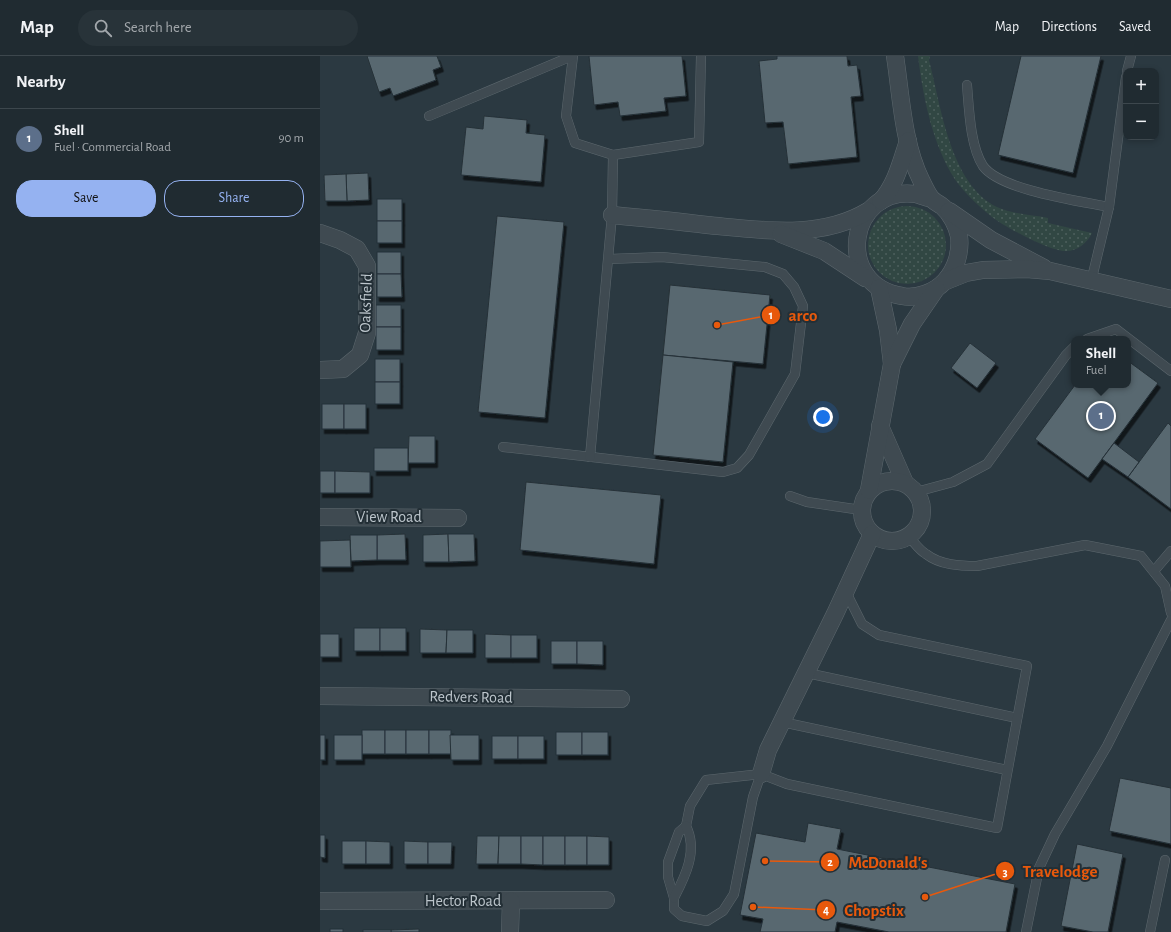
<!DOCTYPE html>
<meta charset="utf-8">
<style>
:root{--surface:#202b31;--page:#283339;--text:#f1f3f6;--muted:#a2a7ab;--line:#3d474d;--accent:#95b2f1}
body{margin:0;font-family:"Alegreya Sans",sans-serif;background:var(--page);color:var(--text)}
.controls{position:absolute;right:12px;top:12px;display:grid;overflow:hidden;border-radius:8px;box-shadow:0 2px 6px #0003}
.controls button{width:36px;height:36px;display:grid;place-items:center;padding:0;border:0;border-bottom:1px solid var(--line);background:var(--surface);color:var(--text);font:20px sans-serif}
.you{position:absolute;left:503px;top:361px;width:14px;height:14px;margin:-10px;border:3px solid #fff;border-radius:50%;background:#1a73e8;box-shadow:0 0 0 6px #1a73e833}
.badge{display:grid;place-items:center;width:26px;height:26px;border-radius:50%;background:var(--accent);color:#fff;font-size:13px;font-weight:700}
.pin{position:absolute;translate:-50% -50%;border:2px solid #fff;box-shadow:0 1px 4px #0006}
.popup{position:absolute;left:751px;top:280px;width:60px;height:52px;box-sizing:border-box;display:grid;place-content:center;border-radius:8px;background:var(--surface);filter:drop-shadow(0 1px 3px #0005);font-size:13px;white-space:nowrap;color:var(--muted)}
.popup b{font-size:15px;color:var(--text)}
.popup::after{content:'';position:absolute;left:50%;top:100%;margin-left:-8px;border:8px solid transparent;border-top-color:var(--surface)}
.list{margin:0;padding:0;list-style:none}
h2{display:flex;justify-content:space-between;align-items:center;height:52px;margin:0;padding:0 16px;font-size:17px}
h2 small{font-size:13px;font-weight:400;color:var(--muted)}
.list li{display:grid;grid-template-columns:26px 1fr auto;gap:12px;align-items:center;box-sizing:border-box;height:60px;padding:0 16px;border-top:1px solid var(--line)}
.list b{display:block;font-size:15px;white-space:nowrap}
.list p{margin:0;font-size:13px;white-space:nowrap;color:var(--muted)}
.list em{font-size:13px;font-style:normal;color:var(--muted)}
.actions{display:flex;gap:8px;padding:12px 16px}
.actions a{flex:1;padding:9px 0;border:1px solid var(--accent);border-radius:16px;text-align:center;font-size:14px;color:var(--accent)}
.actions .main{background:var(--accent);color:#111}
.icon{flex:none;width:22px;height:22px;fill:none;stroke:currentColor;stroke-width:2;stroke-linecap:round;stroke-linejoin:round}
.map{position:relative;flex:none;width:851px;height:876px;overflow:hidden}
header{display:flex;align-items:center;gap:24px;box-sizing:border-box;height:56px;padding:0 20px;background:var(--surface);border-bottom:1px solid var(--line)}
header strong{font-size:19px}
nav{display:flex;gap:22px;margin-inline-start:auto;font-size:14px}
.search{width:280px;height:36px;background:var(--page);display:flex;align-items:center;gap:10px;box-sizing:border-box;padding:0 14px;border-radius:22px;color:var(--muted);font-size:15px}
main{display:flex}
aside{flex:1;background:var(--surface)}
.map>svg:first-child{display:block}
</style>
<header>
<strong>Map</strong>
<div class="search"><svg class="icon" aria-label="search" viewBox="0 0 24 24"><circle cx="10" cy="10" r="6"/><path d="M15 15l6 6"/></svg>Search here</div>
<nav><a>Map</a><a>Directions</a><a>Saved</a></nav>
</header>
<main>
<aside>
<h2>Nearby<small></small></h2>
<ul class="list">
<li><span class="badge" style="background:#5c6f8a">1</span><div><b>Shell</b><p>Fuel · Commercial Road</p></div><em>90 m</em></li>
</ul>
<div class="actions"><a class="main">Save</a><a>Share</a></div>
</aside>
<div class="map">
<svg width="851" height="876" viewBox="0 0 851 876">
<defs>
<pattern id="grass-dots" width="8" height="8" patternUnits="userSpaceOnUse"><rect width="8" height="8" fill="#314743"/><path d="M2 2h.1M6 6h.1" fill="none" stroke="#4d605d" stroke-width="1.8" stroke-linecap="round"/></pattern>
<filter id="shadow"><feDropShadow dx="2.5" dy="4.5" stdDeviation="0" flood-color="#0009"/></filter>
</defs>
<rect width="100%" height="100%" fill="#2b3941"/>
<g fill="url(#grass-dots)">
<path d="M598,0H610L609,4C621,50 630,128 677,151C692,158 712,159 728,162V167L772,177C767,187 758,195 746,195C731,196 685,171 672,161C657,149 640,133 631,117C611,81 603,40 598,0Z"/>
<circle cx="587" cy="189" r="39"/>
</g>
<g fill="#596870" stroke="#253138" filter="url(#shadow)">
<polygon points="47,0 117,0 121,11 113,14 116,24 73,40 70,32 59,36"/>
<polygon points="269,0 362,0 366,40 344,42 346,55 300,60 298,46 274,49"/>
<polygon points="457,0 527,0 528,10 537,9 541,40 531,41 537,101 468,108 463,66 445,67 439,5 457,3"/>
<polygon points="701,0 781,0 753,117 678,99"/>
<polygon points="164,60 207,64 206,77 225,79 221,126 141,119 146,71 163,73"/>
<polygon points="48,117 49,144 27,145 26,118"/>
<polygon points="26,118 27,145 5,145 4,119"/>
<rect x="57" y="143" width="25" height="22"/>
<polygon points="177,160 244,166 225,362 158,356"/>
<rect x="57" y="165" width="25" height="22"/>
<rect x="57" y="196" width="24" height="22"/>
<polygon points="57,218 81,218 82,241 57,241"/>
<polygon points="350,229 450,239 443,308 343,299"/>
<rect x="56" y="249" width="25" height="22"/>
<rect x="56" y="271" width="25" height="23"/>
<polygon points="650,287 676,307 657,332 631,312"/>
<polygon points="343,299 413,306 403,406 333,399"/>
<rect x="55" y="303" width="25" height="23"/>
<polygon points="808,305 838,327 768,422 715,383 755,329 808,329"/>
<rect x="55" y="326" width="25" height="22"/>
<rect x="2" y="348" width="22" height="25"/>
<rect x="24" y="348" width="22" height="25"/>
<polygon points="848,367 851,370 851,453 808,421"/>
<polygon points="89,380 115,380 115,407 88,407"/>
<polygon points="794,387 819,406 808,421 782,403"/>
<rect x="54" y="392" width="34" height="23"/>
<rect x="0" y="415" width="15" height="22"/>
<polygon points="15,415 50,416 50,437 15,437"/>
<polygon points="206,426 341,439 334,508 200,494"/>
<polygon points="85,478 86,504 57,504 57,479"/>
<polygon points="128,478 129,506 103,506 103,479"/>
<polygon points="128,478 154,478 155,505 129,506"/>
<polygon points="30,479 57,479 57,504 31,505"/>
<polygon points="30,484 31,511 0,511 0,485"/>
<rect x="34" y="572" width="26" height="23"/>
<rect x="60" y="572" width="26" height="23"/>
<polygon points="100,573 127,574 126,597 100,597"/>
<polygon points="127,574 153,574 153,597 126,597"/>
<rect x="0" y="578" width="19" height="23"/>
<polygon points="165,578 191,579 191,602 165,602"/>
<rect x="191" y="579" width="26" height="23"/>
<rect x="231" y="585" width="26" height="23"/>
<polygon points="257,585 283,585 283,609 257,608"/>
<rect x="42" y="674" width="23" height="24"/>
<rect x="65" y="674" width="21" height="24"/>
<rect x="86" y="674" width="23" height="24"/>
<rect x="109" y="674" width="22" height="24"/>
<rect x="236" y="676" width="26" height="23"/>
<rect x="262" y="676" width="26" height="23"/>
<rect x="0" y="679" width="5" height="25"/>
<rect x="14" y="679" width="28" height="25"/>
<polygon points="130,679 159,679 159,704 131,704"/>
<rect x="172" y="680" width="26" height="23"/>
<rect x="198" y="680" width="26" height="23"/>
<polygon points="800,722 851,732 851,788 789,775"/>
<polygon points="488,767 521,773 517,793 695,828 686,876 569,876 517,866 515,876 440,876 443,863 420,859 436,777 485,786"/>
<polygon points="0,779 5,779 5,802 0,801"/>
<polygon points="157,780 179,780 178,808 156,808"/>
<polygon points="179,780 201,780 201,808 178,808"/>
<polygon points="201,780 223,780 223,809 201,808"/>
<rect x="223" y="780" width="22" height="29"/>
<rect x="245" y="780" width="22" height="29"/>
<polygon points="267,780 289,781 289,809 267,809"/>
<rect x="22" y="785" width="24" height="23"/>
<polygon points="46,785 70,786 70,808 46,808"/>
<polygon points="84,785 108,786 108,808 84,808"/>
<polygon points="108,786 132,786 131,808 108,808"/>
<polygon points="757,788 803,798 788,876 773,876 741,870"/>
<rect x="10" y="873" width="13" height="3"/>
<polygon points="99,873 99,876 71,876 71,874"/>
<rect x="43" y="874" width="28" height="2"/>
</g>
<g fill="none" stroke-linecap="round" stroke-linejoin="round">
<defs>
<g id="service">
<polyline points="253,0 246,60 255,87 293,99"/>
<polyline points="807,15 811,0"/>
<path d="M647,29C649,52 650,90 663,110C680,134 759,145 789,151"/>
<polyline points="109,60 252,0"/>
<polyline points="771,226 789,151 806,21"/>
<polyline points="767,283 796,273 851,315"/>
<polyline points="183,391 403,416 417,412 429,399 475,318 483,250 474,231 463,218 445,211 342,201 289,203"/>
<polyline points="270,401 292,159 293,99 379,86 381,0"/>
<polyline points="596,436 633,426 667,408 746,299 754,291"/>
<polyline points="470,440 487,446 541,454"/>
<path d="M588,480C594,486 599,494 606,498C620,509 640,510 657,510L765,489L821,500L845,530L851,557"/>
<polyline points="834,515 851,495"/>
<polyline points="487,617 697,662"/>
<polyline points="462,666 687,714"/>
<polyline points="441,718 467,728 677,772 707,610 559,579 542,568 526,536"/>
<polygon points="441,718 433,741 414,838 403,855 387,865 362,860 354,853 354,842 348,821 348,806 359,776 366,770 370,750 386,724"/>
<path d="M354,842C366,819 378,794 366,770"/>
<polyline points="706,876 719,812 735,778 787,690 851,564"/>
<polyline points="830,876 845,804"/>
</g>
<g id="minor">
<path d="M575,0C581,39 583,88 601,124C604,130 607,137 611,142C614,146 620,148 623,151C631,158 637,170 639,180C641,196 636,213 625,225C615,236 597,243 582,240C513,229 528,130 595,138C600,139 607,142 612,143"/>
<path d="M561,145C576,128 581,106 588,85"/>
<polyline points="629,155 671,184 724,212"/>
<path d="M292,159C324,162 355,165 387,169C440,174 500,184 548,155"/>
<polyline points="0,177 20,184 37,193 47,210 47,277 40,299 23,313 0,314"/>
<polyline points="461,178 504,195 545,222"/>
<polyline points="626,225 646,217 663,214 707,213 730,215 851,243"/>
<polyline points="559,232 568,274 572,308"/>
<polyline points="560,370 585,427"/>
<circle cx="572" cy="455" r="30"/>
<polyline points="549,434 572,308 592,268 616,233"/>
<polyline points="0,461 138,462"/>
<polyline points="0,640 301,643"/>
<polyline points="441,718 448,694 515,558 552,478"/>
<polyline points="0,845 286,844"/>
<polyline points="190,876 191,845"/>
</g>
</defs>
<use href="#service" stroke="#5d686e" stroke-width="10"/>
<use href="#minor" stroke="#5d686e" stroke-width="18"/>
<use href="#service" stroke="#3f4a51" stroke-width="9"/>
<use href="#minor" stroke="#3f4a51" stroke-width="17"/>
</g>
<g text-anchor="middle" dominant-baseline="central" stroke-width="4" stroke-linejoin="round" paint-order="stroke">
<g font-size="16" fill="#bcc5cb" stroke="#232f36">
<text transform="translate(46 247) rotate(-88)">Oaksfield</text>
<text x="69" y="461">View Road</text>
<text transform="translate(151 641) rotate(1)">Redvers Road</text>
<text x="143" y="845">Hector Road</text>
</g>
</g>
<path fill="none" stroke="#e8590c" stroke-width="1.5" d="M397 269L451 259M445 805L510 806M605 841L685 815M433 851L506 854"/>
<g fill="#e8590c" stroke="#232f36" stroke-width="1.5">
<circle cx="397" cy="269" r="4"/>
<circle cx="445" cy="805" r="4"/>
<circle cx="605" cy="841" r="4"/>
<circle cx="433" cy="851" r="4"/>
<circle cx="451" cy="259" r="10"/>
<circle cx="510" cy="806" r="10"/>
<circle cx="685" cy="815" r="10"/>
<circle cx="506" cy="854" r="10"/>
</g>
<g font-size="12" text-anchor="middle" font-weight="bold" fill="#fff">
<text x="451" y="263">1</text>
<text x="510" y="810">2</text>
<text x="685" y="820">3</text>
<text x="506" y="858">4</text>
</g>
<g font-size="17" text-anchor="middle" font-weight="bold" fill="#e8590c" stroke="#232f36" stroke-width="4" stroke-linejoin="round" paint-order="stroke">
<text x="483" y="265">arco</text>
<text x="568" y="812">McDonald's</text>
<text x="740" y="821">Travelodge</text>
<text x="554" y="860">Chopstix</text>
</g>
</svg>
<div class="controls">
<button>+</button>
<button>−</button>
</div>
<div class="you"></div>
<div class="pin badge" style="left:781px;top:360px;background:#5c6f8a">1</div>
<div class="popup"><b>Shell</b>Fuel</div>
</div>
</main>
